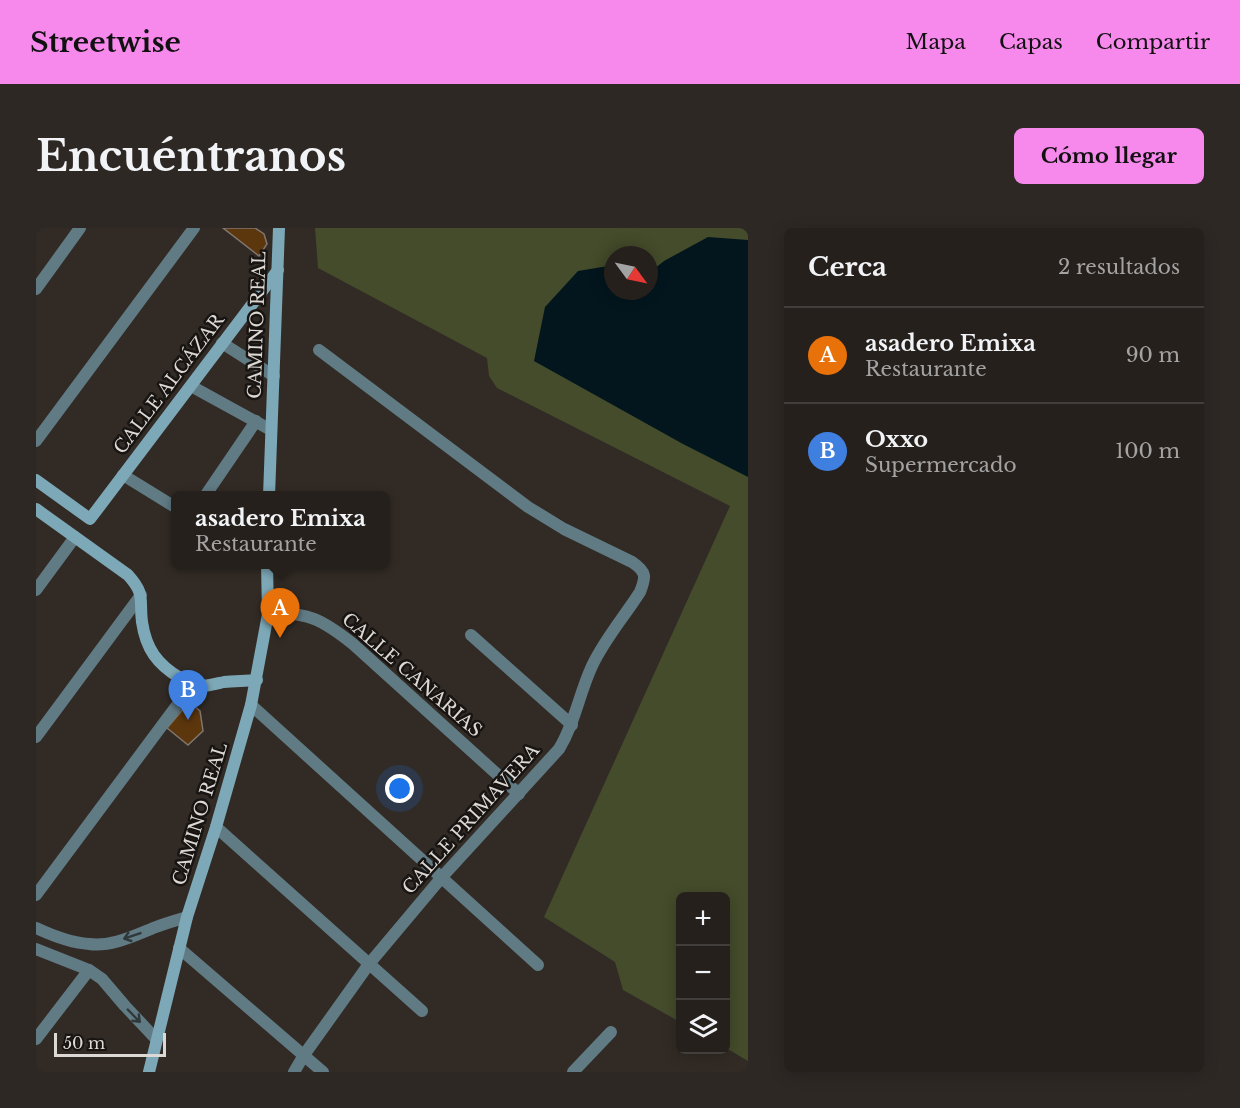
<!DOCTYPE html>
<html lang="es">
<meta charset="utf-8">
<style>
:root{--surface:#26201c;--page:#2e2825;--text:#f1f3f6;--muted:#a4a3a3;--line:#423e3b;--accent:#f788ec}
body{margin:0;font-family:"Libre Baskerville",serif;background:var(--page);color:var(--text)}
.controls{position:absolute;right:18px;bottom:18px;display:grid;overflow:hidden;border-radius:9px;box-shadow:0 3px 15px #0003}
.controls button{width:54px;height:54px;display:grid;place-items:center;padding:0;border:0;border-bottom:2px solid var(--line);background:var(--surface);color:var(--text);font:30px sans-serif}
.compass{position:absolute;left:568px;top:18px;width:54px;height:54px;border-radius:50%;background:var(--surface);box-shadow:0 3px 15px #0003;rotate:123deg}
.scale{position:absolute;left:18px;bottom:15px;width:112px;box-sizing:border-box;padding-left:6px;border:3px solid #dcd8d4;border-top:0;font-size:16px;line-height:21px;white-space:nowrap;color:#dcd8d4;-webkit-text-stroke:4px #171412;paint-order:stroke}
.you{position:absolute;left:364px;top:561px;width:21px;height:21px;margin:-15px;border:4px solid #fff;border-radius:50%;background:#1a73e8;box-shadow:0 0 0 9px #1a73e833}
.badge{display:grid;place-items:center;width:39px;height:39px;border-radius:50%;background:var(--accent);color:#fff;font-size:20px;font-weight:700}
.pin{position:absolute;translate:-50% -50px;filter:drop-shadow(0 2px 3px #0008)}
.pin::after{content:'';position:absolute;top:32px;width:21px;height:18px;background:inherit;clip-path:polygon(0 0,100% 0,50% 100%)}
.popup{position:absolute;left:135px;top:263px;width:219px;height:78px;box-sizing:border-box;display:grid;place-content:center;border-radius:9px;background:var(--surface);filter:drop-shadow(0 2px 4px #0005);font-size:20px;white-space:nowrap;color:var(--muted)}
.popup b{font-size:22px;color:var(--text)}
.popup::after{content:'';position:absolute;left:50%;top:100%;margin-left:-12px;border:12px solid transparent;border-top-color:var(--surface)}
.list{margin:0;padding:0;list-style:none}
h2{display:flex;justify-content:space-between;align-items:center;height:78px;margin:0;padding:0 24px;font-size:26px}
h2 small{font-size:20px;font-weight:400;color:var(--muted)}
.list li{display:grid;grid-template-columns:39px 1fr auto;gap:18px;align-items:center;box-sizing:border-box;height:96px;padding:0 24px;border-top:2px solid var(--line)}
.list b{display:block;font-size:22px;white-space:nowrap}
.list p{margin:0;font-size:20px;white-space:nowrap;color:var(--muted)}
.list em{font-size:20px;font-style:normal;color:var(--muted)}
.icon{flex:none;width:33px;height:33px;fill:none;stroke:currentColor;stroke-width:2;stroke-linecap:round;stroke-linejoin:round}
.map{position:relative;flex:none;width:712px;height:844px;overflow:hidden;border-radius:9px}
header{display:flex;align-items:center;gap:36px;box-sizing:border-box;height:84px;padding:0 30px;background:var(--accent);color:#111}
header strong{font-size:28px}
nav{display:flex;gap:33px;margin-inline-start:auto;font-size:21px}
.intro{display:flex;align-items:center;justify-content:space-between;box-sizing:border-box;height:144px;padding:0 36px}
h1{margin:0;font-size:42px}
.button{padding:15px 27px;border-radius:9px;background:var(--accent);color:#111;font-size:21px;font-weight:700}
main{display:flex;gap:36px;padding:0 36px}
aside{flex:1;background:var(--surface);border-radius:9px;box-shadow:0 3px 15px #0003}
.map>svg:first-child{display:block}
</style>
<header>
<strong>Streetwise</strong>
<nav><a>Mapa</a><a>Capas</a><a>Compartir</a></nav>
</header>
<div class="intro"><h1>Encuéntranos</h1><a class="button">Cómo llegar</a></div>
<main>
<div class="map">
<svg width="712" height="844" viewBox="0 0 712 844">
<rect width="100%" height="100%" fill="#322b25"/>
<path fill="#444c2b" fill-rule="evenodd" d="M279,0H712V833L690,820V668H644V794L587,762L579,734L508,689L694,278L461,160L453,148L451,130L282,40ZM577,27H613V63H577Z"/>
<polygon fill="#03161d" points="672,9 712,12 712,249 647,216 498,133 509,79 542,43 572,38 577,49 577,63 584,63 587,67 591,63 613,63 613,45 628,33"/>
<g fill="#5c360d" stroke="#7f7770" stroke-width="1.5">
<polygon points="187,0 219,0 228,6 231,16 223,28"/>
<polygon points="153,474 164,483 167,503 152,517 131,500"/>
</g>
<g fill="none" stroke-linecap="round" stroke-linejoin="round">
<g stroke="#617b85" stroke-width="12">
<polyline points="0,61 44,0"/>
<polyline points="186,115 238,148"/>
<polyline points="155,158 235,202"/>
<polyline points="0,213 158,0"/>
<polyline points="87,247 139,279"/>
<polyline points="169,268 220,193"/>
<polyline points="0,362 39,309"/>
<path d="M232,386C271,383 287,392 317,416L483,566"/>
<polyline points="435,407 536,497"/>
<polyline points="215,477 502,737"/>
<polyline points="0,509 105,367"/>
<polyline points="180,599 386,783"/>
<polyline points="0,667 156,457"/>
<path d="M0,700C17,708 35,715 53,716C77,719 99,707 120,699C130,695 141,692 151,689"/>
<polyline points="143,720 287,844"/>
<polyline points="0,721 53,742 66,751 89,778 120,811"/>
<polyline points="0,811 53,742"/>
<path d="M258,844L268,827L333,736L406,649L523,521C539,495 543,466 556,438C568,412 588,389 604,364C610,349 611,344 596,334L528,301L492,279L283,122"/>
<polyline points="537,844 575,804"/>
</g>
<g stroke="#7da8b7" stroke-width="12">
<polyline points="0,252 54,291 242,42"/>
<polyline points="233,268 243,0"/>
<path d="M0,281L92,347C110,367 103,371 106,394C110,421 121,436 144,450C147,452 152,456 156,457C166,460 179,456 188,454C199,453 210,453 221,452"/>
<polyline points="113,844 151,689 180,599 215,477 232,386 231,336"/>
</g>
</g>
<defs><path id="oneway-shaft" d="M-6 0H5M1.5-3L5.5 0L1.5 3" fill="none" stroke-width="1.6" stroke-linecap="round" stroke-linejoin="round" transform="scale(1.5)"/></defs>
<g stroke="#31383a">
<use href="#oneway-shaft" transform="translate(96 708) rotate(161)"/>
<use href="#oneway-shaft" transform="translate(98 788) rotate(46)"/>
</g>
<g text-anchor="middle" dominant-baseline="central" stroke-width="5" stroke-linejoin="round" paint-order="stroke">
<g font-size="18" fill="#dcd8d4" stroke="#171412">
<text transform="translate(221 97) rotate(-88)">CAMINO REAL</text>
<text transform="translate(133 156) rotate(-53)">CALLE ALCÁZAR</text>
<text transform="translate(376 447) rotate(41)">CALLE CANARIAS</text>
<text transform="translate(164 586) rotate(-73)">CAMINO REAL</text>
<text transform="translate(435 591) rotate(-48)">CALLE PRIMAVERA</text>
</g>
</g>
</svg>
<div class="controls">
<button>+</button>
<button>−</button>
<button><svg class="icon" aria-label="layers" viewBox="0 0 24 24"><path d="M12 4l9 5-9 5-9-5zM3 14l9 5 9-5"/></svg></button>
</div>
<svg class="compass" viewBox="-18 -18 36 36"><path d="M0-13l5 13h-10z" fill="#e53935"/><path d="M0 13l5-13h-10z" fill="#a4a3a3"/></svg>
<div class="scale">50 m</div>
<div class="you"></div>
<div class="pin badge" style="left:244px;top:410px;background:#e8710a">A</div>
<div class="popup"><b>asadero Emixa</b>Restaurante</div>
<div class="pin badge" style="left:152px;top:492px;background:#3f7fe0">B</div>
</div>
<aside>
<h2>Cerca<small>2 resultados</small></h2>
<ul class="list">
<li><span class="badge" style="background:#e8710a">A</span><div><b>asadero Emixa</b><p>Restaurante</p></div><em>90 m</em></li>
<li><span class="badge" style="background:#3f7fe0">B</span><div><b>Oxxo</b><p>Supermercado</p></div><em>100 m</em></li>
</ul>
</aside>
</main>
